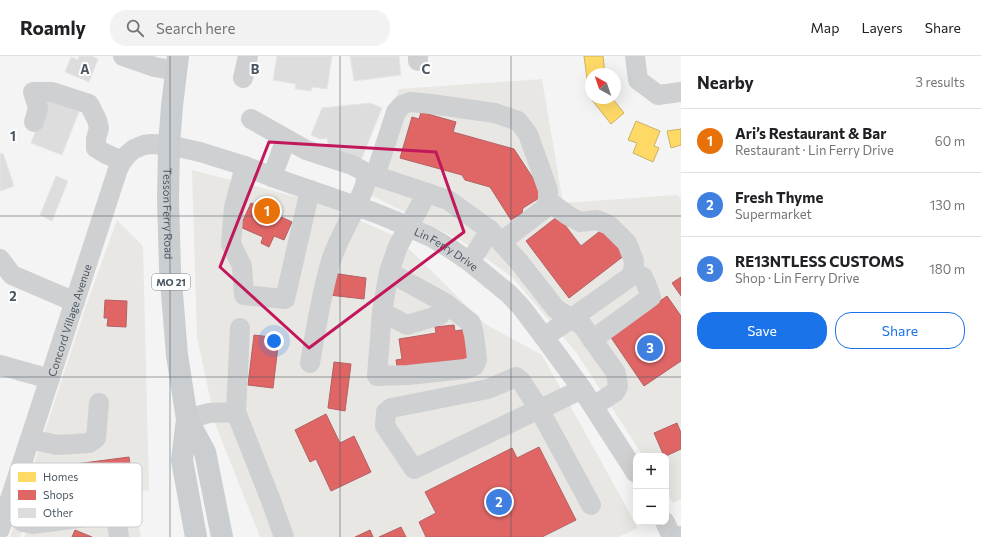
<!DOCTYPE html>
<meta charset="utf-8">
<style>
:root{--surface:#fff;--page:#f2f2f2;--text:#202124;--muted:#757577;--line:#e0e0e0;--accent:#1a73e8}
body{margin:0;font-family:Commissioner,sans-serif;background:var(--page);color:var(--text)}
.controls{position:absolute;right:12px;bottom:12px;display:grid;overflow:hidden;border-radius:8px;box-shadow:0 4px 16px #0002}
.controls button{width:36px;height:36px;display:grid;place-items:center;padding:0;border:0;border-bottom:1px solid var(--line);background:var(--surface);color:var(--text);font:20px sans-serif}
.compass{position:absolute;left:585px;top:12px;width:36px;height:36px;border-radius:50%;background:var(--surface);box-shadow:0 4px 16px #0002;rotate:320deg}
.you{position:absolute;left:274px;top:285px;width:14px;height:14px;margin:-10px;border:3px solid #fff;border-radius:50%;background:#1a73e8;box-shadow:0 0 0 6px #1a73e833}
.badge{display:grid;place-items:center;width:26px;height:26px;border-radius:50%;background:var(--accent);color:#fff;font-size:13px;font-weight:700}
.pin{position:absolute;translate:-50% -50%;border:2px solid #fff;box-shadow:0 1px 4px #0006}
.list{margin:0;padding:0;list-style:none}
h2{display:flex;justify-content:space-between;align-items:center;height:52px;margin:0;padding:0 16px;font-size:17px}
h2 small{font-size:13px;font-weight:400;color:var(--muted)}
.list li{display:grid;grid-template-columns:26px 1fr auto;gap:12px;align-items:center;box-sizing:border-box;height:64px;padding:0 16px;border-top:1px solid var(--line)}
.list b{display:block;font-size:15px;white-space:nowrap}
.list p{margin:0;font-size:13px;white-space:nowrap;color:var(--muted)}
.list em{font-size:13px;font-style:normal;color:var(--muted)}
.actions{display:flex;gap:8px;padding:12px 16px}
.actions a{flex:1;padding:9px 0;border:1px solid var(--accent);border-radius:16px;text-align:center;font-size:14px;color:var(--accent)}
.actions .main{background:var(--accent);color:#fff}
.icon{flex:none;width:22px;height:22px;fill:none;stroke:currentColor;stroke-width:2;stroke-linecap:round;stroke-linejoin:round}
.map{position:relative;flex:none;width:681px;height:481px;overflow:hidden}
header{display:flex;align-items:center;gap:24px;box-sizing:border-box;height:56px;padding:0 20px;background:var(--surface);border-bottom:1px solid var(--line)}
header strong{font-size:19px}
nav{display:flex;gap:22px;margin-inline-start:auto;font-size:14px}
.search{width:280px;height:36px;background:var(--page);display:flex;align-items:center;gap:10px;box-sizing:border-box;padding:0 14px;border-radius:16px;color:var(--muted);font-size:15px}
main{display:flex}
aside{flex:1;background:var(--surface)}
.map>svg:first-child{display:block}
</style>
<header>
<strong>Roamly</strong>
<div class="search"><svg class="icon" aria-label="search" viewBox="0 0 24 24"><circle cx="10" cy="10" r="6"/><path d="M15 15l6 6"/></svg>Search here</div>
<nav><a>Map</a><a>Layers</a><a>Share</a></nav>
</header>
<main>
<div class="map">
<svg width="681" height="481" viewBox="0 0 681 481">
<rect width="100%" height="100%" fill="#f4f4f4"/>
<g fill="#e8e7e3">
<polygon points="542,23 563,147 677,139 681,143 681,443 673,447 666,436 666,400 643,400 576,296 513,222 462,185 367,137 399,33"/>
<polygon points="192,114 320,147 397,181 485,268 542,299 638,472 618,481 260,481 216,370 197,281"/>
<polygon points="117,164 143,190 149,434 32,452 20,481 10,481 86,250"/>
<polygon points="134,444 141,481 24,481 34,457"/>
</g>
<g fill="#ffd966" stroke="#c9b264">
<polygon points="584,0 603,0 605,18 591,18 591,30 588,30"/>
<polygon points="594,42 612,42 624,57 611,68 592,44"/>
<polygon points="636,65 660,75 654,90 659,92 653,106 633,97 637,87 628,84"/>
<polygon points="681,73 681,89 671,92 667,75"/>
</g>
<g fill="#e06666" stroke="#b36164">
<polygon points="421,56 456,66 453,76 514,93 544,139 523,152 522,157 511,164 490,131 465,124 462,119 400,102 412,61 419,63"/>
<polygon points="251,147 292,166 284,184 274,180 269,191 261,187 263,181 240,171"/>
<polygon points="558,160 581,190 604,172 625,199 569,242 526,185"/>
<polygon points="332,217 366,222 364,243 329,239"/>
<polygon points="681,221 681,240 672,227"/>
<polygon points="667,240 681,260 681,305 644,330 610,280"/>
<polygon points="105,244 127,245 126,271 107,270 108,262 104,262"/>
<polygon points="454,269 455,275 467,273 472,304 398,316 396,304 402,303 399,283 436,277 435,271"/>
<polygon points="254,279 279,282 273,332 248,329"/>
<polygon points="334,306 351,308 345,355 328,352"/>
<polygon points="326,358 340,387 354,380 371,416 331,435 316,403 310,406 295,374"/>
<polygon points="677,367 681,377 681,393 666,400 664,400 654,377"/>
<polygon points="539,391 576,464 542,481 426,481 419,466 436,457 425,436 512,392 517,402"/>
<polygon points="129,401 133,433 72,441 68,409"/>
<polygon points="401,471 406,481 379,481"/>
<polygon points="75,474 92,481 72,481"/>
<polygon points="370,474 373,481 355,481"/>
</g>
<g fill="#ddddde" stroke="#e5e6e7">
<polygon points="79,0 92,0 98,3 89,26 65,16 71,1 78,4"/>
<polygon points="277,0 332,0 327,33 312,31 311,35 295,33 296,28 273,24"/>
<polygon points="350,0 399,0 401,19 354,25"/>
<polygon points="49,40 80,53 62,99 31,87"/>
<polygon points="370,47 382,52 361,104 328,91 327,82 320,83 311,79 322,52"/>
<polygon points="3,97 14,130 0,135 0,98"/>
<polygon points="56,120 68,125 52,165 40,159"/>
</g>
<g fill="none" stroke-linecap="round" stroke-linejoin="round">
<g stroke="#ced0d2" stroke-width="20">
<polyline points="123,0 155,11 176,15"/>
<polyline points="418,0 418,5"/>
<polyline points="635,0 638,24 658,39 681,36"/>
<polyline points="243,22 248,0"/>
<path d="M251,63L306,94L352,109L367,117C366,121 366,127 364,132C355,157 339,179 331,205C321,238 316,273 310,307"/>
<polyline points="34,66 38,52 33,36 52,36 89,48 97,64 99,72 96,83 96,92 106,98 122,105"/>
<polyline points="245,110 234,151 231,188 242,210 244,239 285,243 310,134"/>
<polyline points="367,117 448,144 490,174 519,206 556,253 582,269 616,317 618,330 615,336 594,350"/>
<polyline points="375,120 396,56 402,49 410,46 431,48 495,57 518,65 528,78 548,134 548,145 544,153 501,186"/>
<polyline points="272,121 286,83"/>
<polyline points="0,203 12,219 75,246"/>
<polyline points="470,206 490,174"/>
<polyline points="389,216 445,247 440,259 407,269 382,256 389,216 398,190 427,137"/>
<polyline points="382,256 377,320 408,319 465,313 474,310 477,304 476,294 474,279 471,267 445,247"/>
<polyline points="544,281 572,262 630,221 633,216 634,205 627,187 609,169 597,164 580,166 569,160 548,145"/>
<polyline points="592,284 651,241 647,230 643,221 633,216"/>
<polyline points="0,309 50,323"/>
<polyline points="582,333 551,348 539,353 414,413 385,370 386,356 391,352 488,333 516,321 521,325 539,353 591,449"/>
<polyline points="236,356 240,272"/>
<polyline points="187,363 209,357 236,356 270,442 284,481"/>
<polyline points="30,383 57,389 89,387 96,382 99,347"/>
<path d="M0,451L7,454L23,466L33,468L108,458C117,463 118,472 119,481"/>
<polyline points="665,466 672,481"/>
<path id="s1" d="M0,473L30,383L118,113L122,105L127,99L134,93L144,89L151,88L169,89L200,96L245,110L272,121L373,156L393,164L431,181L451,193L470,206L509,238L522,252L544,281L582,333L636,417"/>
</g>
<g stroke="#caced1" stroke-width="22">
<path id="s2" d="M178,0L172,50L169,89L168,143L170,213L177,299L187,363L182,404L196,481"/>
<polyline points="187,363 205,396 222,481"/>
<polyline points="680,481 681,481"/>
</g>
</g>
<path fill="none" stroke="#c2185b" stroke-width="3" stroke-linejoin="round" d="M269,86L436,96L464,176L309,292L220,211Z"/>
<path fill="none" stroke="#4a5661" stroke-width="1" stroke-opacity="0.55" d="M170,0V481M340,0V481M511,0V481M0,160H681M0,321H681"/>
<g text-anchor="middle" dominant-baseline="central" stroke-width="4" stroke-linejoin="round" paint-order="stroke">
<rect fill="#fff" stroke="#808990" stroke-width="1" x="152" y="218" width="38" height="16" rx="3"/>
<g font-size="10" font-weight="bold" fill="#4a5661">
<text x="171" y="226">MO 21</text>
</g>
<g font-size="11" fill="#4a5661" stroke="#fff">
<text stroke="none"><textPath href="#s2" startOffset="158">Tesson Ferry Road</textPath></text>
<text stroke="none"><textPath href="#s1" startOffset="738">Lin Ferry Drive</textPath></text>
<text stroke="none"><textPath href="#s1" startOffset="220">Concord Village Avenue</textPath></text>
</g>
</g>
<rect x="10" y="407" width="132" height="64" rx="6" fill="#fff" stroke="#c9ccd0" stroke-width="1"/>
<rect x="18" y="416" width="18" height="10" fill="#ffd966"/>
<rect x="18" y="434" width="18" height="10" fill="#e06666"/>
<rect x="18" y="452" width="18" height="10" fill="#ddddde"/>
<g font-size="11" fill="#4a5661">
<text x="43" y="425">Homes</text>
<text x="43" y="443">Shops</text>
<text x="43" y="461">Other</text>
</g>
<g font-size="13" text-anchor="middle" font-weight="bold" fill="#4a5661" stroke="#fff" stroke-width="4" stroke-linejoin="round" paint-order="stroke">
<text x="85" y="18">A</text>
<text x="255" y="18">B</text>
<text x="426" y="18">C</text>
<text x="13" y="85">1</text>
<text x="13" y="245">2</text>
</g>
</svg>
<div class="controls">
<button>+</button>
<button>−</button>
</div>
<svg class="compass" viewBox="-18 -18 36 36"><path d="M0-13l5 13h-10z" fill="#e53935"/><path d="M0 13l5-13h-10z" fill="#757577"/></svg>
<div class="you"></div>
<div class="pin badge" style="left:267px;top:155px;background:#e8710a">1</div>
<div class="pin badge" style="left:499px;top:446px;background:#3f7fe0">2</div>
<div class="pin badge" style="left:650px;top:292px;background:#3f7fe0">3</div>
</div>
<aside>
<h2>Nearby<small>3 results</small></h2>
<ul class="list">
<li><span class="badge" style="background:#e8710a">1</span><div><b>Ari’s Restaurant &amp; Bar</b><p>Restaurant · Lin Ferry Drive</p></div><em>60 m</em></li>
<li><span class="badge" style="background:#3f7fe0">2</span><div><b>Fresh Thyme</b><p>Supermarket</p></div><em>130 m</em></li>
<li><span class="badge" style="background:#3f7fe0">3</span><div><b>RE13NTLESS CUSTOMS</b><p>Shop · Lin Ferry Drive</p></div><em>180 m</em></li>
</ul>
<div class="actions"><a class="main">Save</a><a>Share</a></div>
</aside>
</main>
